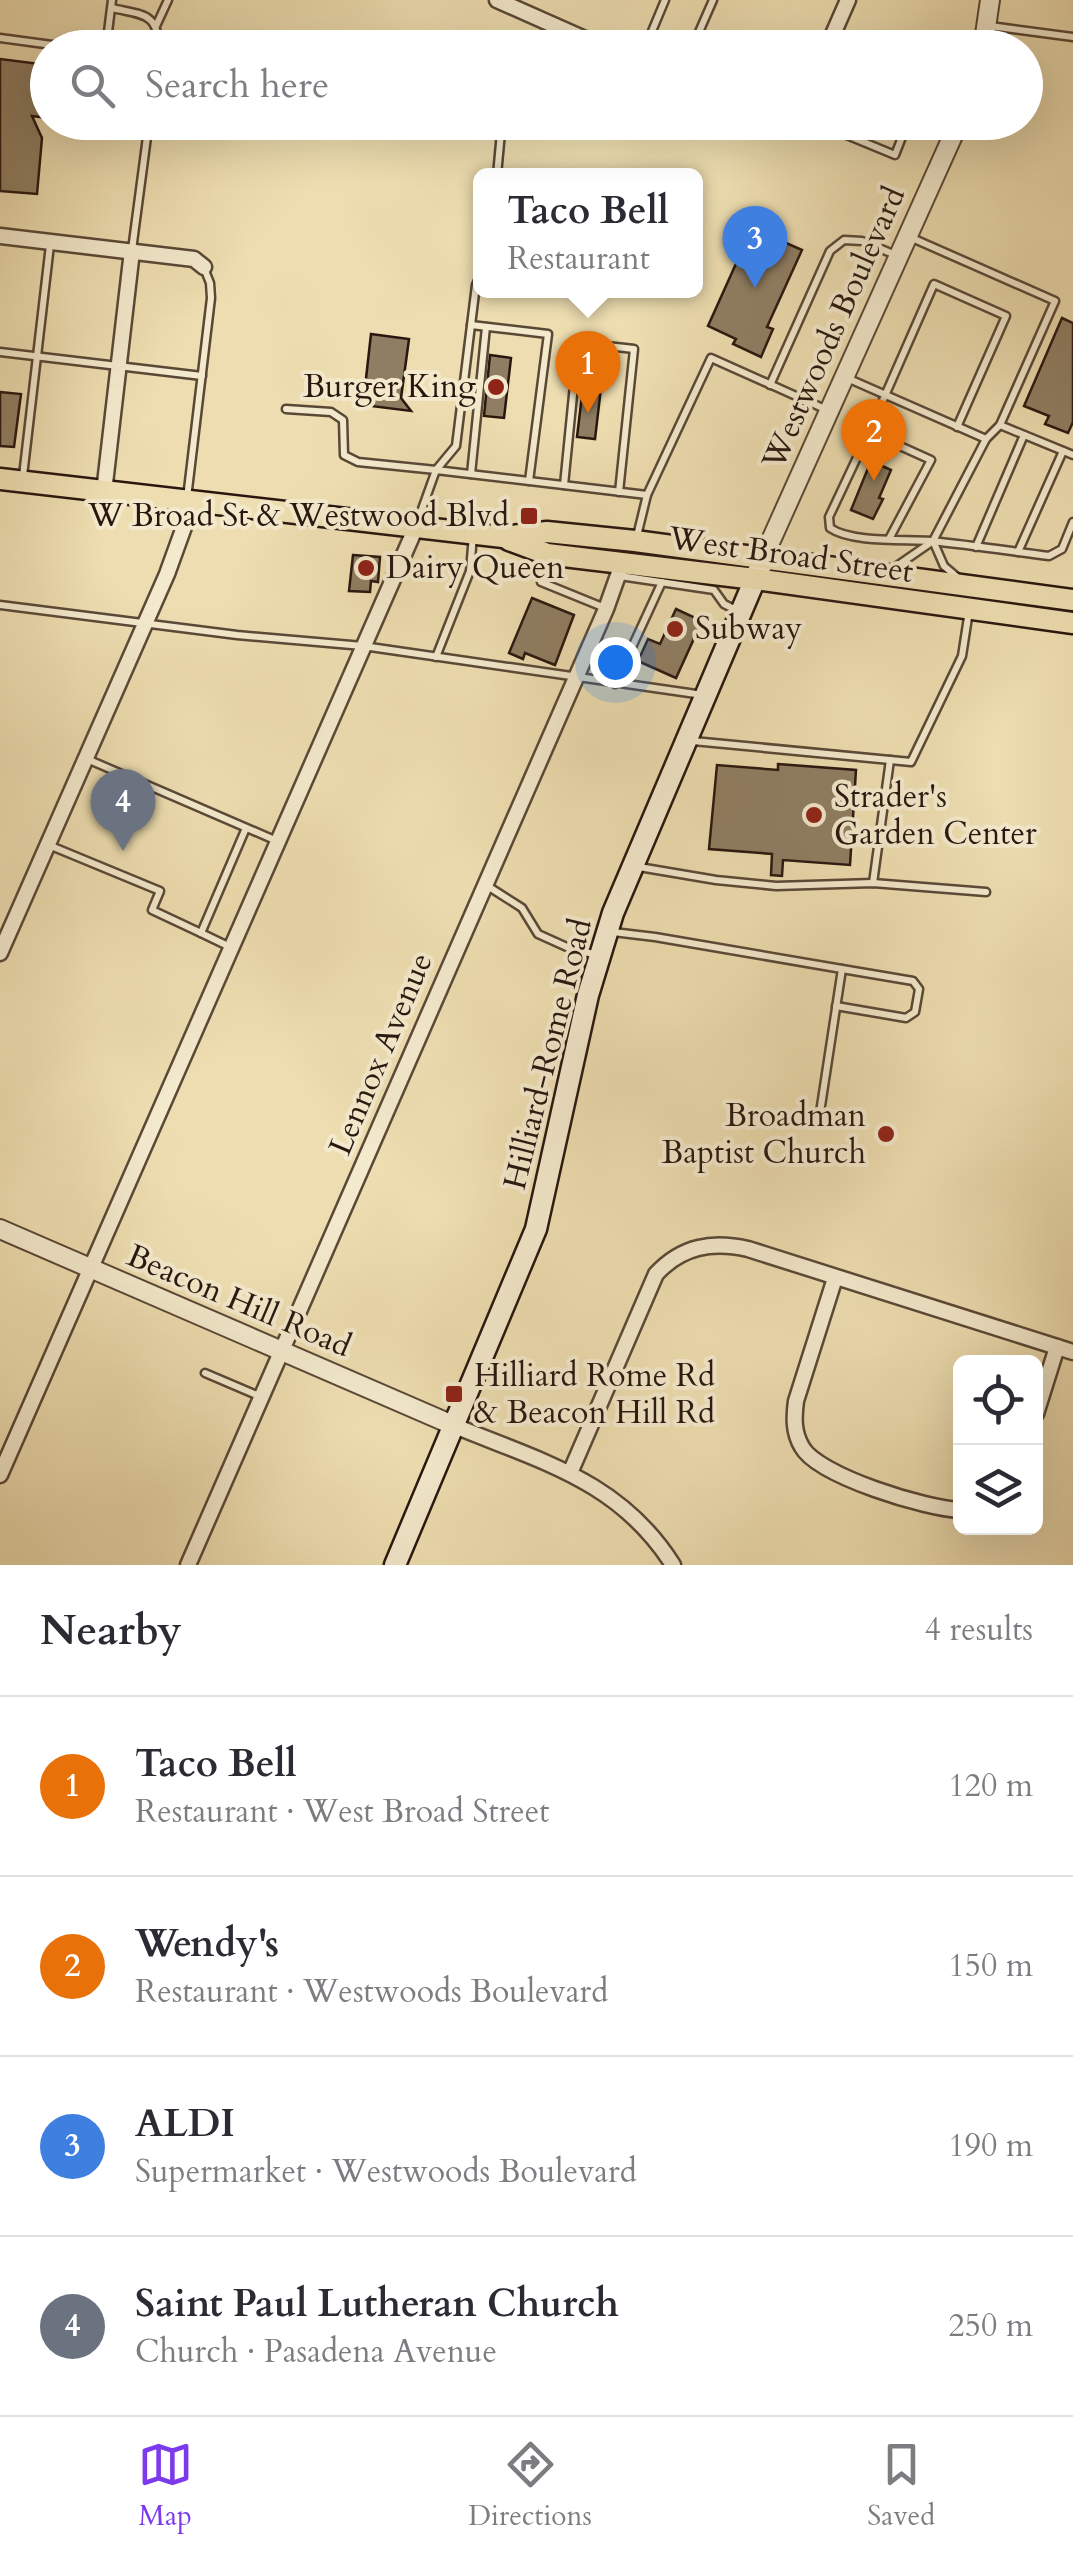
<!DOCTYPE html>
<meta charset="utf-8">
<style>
:root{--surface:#fff;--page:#f7f7f7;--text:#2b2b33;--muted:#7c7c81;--line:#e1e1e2;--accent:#7c3aed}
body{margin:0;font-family:Cardo,serif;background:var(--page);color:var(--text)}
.controls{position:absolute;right:30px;bottom:30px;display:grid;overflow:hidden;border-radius:15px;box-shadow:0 10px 40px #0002}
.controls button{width:90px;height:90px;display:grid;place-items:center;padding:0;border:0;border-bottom:2px solid var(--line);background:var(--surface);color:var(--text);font:50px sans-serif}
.you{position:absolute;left:615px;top:662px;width:35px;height:35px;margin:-25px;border:8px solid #fff;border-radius:50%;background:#1a73e8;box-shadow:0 0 0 15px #1a73e833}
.badge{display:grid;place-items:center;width:65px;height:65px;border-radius:50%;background:var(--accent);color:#fff;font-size:32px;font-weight:700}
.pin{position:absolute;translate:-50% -82px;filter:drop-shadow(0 2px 5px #0008)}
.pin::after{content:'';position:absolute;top:52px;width:35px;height:30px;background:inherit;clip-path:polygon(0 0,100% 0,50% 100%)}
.popup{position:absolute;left:473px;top:168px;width:230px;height:130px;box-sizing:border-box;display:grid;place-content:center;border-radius:15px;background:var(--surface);filter:drop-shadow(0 2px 8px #0005);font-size:32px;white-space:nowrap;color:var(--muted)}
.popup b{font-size:38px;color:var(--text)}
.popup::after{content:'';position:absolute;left:50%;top:100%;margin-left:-20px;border:20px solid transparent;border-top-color:var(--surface)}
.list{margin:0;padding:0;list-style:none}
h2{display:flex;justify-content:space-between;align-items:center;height:130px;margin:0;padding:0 40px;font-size:42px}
h2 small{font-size:32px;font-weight:400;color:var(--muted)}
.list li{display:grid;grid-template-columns:65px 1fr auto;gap:30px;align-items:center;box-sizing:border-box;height:180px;padding:0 40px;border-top:2px solid var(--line)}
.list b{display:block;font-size:38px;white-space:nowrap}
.list p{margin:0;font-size:32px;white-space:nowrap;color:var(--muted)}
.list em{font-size:32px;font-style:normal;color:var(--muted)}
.icon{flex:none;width:55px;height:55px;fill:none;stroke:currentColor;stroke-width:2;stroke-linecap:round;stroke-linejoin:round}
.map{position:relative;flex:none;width:1073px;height:1565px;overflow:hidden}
.search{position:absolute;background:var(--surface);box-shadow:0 10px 40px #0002;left:30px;right:30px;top:30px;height:110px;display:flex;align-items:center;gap:25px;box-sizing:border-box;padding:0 35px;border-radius:55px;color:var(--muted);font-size:38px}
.sheet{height:850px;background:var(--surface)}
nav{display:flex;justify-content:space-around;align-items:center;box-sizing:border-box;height:140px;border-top:2px solid var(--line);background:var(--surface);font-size:28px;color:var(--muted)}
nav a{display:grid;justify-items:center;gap:5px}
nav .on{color:var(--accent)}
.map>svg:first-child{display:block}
</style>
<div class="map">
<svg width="1073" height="1565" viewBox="0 0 1073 1565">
<rect width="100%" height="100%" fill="#edddb0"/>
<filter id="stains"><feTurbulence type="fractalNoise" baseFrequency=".002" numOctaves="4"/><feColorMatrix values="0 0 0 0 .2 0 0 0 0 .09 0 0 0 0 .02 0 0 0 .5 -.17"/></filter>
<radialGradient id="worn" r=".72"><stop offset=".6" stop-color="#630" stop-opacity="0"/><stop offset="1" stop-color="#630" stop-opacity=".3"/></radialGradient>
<g fill="#8f7e63" stroke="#29170f" stroke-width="2.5">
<polygon points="0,59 48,65 48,118 32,116 42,138 37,194 0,191"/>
<polygon points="752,228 802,250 767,327 773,329 761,357 733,344 736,339 708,326"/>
<polygon points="1062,318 1073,323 1073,422 1068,433 1045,424 1049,416 1024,406"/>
<polygon points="371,334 409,339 401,398 411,411 363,405"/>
<polygon points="490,355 511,358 504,418 484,416"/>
<polygon points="583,387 601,388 595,439 577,437"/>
<polygon points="0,392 21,394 14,447 0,446"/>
<polygon points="871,461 891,470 879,498 883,499 873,519 851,510"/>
<polygon points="353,555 380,557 378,582 371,581 370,592 349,591"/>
<polygon points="532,598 574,615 555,665 525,653 523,659 509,653"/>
<polygon points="676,609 702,621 676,678 638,661 648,639 660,644"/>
<polygon points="778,764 856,770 850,865 783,860 782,876 771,875 772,854 709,849 717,765 778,770"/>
</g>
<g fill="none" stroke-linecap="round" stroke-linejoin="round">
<defs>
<g id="service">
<path d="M112,8C142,15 158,12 159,48"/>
<polyline points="156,26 168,0"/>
<polyline points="990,26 1073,37"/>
<polyline points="0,38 67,47 94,47 108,32 112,0"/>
<polyline points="645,48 665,0"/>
<polyline points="692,48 713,0"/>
<polyline points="815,122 895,155 904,132 884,122"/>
<polyline points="497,175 502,122"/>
<polyline points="132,250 149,122"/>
<polyline points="471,325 548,334 529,481"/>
<polyline points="0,352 202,376"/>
<polyline points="847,378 986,439"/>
<polyline points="770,385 830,251 844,240 862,241 898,256"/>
<polyline points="286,409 331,412 343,420 344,455 358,462 436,470 456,446 476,285 480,276"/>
<polyline points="1000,425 1073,455"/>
<polyline points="869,432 934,284 1006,316 957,427"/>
<polyline points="471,474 486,327"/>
<polyline points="23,476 50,245"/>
<polyline points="564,485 577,355 589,344 634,349 619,492"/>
<polyline points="187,498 211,298 210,283 204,268"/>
<polyline points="417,523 436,470 647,495"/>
<polyline points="637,536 647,495 711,358 825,409"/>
<path d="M889,539L931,460L869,432L829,517L830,528C852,543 904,539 931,541C971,545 1010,551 1049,556L1062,549L1073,522"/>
<polyline points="934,543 944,566 957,577"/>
<polyline points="976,547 1024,435"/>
<polyline points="1018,552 1063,451"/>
<polyline points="891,570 933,541 986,439 1000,425 1055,301 912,238"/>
<polyline points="620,576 714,590 724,604 738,611"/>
<polyline points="541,582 605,608"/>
<polyline points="0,605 237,635 363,646 703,695"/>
<polyline points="436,657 470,571 473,535"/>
<polyline points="615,684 662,582"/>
<polyline points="693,741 911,762 962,656 969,611"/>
<polyline points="87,759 277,841"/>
<polyline points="51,846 160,891 152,910 201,933"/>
<polyline points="639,867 716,880 776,886 873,883 986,892"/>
<polyline points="873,883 890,760"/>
<polyline points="486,885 522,908 538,934 569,948 597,955"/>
<polyline points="613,932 655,937 842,969 819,1119"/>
<polyline points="230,947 201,933 246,828"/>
<polyline points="836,1006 906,1018 915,1012 919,989 913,981 842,969"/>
<polyline points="205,1373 259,1396"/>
</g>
<g id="minor">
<polyline points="497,0 605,48"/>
<polyline points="827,48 848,0"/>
<polyline points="779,122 791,126 796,122"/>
<polyline points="0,236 194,259 204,267"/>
<polyline points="104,492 132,251"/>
<polyline points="0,953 167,574 184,527 187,501"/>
<path d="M835,1278L796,1401C794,1417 793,1432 802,1447C818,1476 927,1509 960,1510"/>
<polyline points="1036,1414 1057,1347"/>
<path d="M455,1426C542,1462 620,1481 673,1565"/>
<path d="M570,1473L656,1274C682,1246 712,1241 748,1249L1073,1352"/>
<polyline points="0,1475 416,527"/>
<polyline points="188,1565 606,609 622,564"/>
</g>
<g id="tertiary">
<polyline points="983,48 990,0"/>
<polyline points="763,558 959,122"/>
<polyline points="0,1229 455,1426"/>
</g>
<polyline id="secondary" points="395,1565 536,1229 588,995 613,913 761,565"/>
<g id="primary">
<polyline points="0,479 503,537 547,532 635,541 1073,600"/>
<polyline points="509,540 547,554 755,579 1073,623"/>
</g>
</defs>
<use href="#service" stroke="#5a4837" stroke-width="11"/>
<use href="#minor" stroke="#5a4837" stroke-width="19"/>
<use href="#tertiary" stroke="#5a4837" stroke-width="22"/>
<use href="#secondary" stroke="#29170f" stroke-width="25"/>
<use href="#primary" stroke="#29170f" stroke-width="25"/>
<use href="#service" stroke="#f3e9cc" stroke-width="6"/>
<use href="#minor" stroke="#f3e9cc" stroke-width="14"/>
<use href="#tertiary" stroke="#f3e9cc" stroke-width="18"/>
<use href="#secondary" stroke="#f3e9cc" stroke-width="20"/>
<use href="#primary" stroke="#edddb0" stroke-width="20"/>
</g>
<g fill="#8f2418" stroke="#f3e9cc" stroke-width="4">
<circle cx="496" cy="387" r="10"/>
<rect x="519" y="506" width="20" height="20" rx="5"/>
<circle cx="366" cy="568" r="10"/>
<circle cx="675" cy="629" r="10"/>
<circle cx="814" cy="815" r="10"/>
<circle cx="886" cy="1134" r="10"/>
<rect x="444" y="1384" width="20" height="20" rx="5"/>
</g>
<g text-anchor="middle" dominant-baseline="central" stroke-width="8" stroke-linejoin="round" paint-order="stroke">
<g font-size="32" fill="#29170f" stroke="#f3e9cc">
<text transform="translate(834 328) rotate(-66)">Westwoods Boulevard</text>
<text transform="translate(791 555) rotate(8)">West Broad Street</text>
<text transform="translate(381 1054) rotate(-67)">Lennox Avenue</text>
<text transform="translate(548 1054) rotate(-76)">Hilliard-Rome Road</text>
<text transform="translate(239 1301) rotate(23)">Beacon Hill Road</text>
</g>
<g font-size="32" fill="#29170f" stroke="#f3e9cc" text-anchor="start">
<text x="476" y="387" text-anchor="end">Burger King</text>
<text x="509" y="516" text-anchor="end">W Broad St &amp; Westwood Blvd</text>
<text x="386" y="568">Dairy Queen</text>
<text x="695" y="629">Subway</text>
<text x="834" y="797">Strader's<tspan x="834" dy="37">Garden Center</tspan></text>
<text x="866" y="1116" text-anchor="end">Broadman<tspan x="866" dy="37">Baptist Church</tspan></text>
<text x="474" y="1376">Hilliard Rome Rd<tspan x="474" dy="37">&amp; Beacon Hill Rd</tspan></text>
</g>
</g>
<rect width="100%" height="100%" filter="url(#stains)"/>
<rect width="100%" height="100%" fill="url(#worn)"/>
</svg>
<div class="controls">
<button><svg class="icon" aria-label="locate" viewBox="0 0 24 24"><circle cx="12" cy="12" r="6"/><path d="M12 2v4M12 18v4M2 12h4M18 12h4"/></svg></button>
<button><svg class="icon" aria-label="layers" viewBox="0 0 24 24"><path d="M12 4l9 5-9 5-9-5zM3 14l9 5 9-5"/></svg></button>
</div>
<div class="you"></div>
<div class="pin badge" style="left:588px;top:413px;background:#e8710a">1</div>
<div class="popup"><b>Taco Bell</b>Restaurant</div>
<div class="pin badge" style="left:874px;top:481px;background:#e8710a">2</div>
<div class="pin badge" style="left:755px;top:288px;background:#3f7fe0">3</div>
<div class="pin badge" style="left:123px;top:851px;background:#6b7280">4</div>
<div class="search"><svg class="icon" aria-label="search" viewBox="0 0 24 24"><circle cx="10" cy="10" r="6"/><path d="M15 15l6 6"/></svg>Search here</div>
</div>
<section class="sheet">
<h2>Nearby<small>4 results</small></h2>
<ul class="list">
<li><span class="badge" style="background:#e8710a">1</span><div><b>Taco Bell</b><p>Restaurant · West Broad Street</p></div><em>120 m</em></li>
<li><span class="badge" style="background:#e8710a">2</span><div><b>Wendy's</b><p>Restaurant · Westwoods Boulevard</p></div><em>150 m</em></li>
<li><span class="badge" style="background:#3f7fe0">3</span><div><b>ALDI</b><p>Supermarket · Westwoods Boulevard</p></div><em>190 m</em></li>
<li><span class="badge" style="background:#6b7280">4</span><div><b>Saint Paul Lutheran Church</b><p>Church · Pasadena Avenue</p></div><em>250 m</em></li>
</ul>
</section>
<nav>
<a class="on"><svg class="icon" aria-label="map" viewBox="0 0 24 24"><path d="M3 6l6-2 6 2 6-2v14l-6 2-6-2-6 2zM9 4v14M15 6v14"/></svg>Map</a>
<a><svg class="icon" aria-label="directions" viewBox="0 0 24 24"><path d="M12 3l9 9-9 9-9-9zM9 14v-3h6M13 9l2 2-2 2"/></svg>Directions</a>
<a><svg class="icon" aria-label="saved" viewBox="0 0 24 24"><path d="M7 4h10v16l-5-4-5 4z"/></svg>Saved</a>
</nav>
